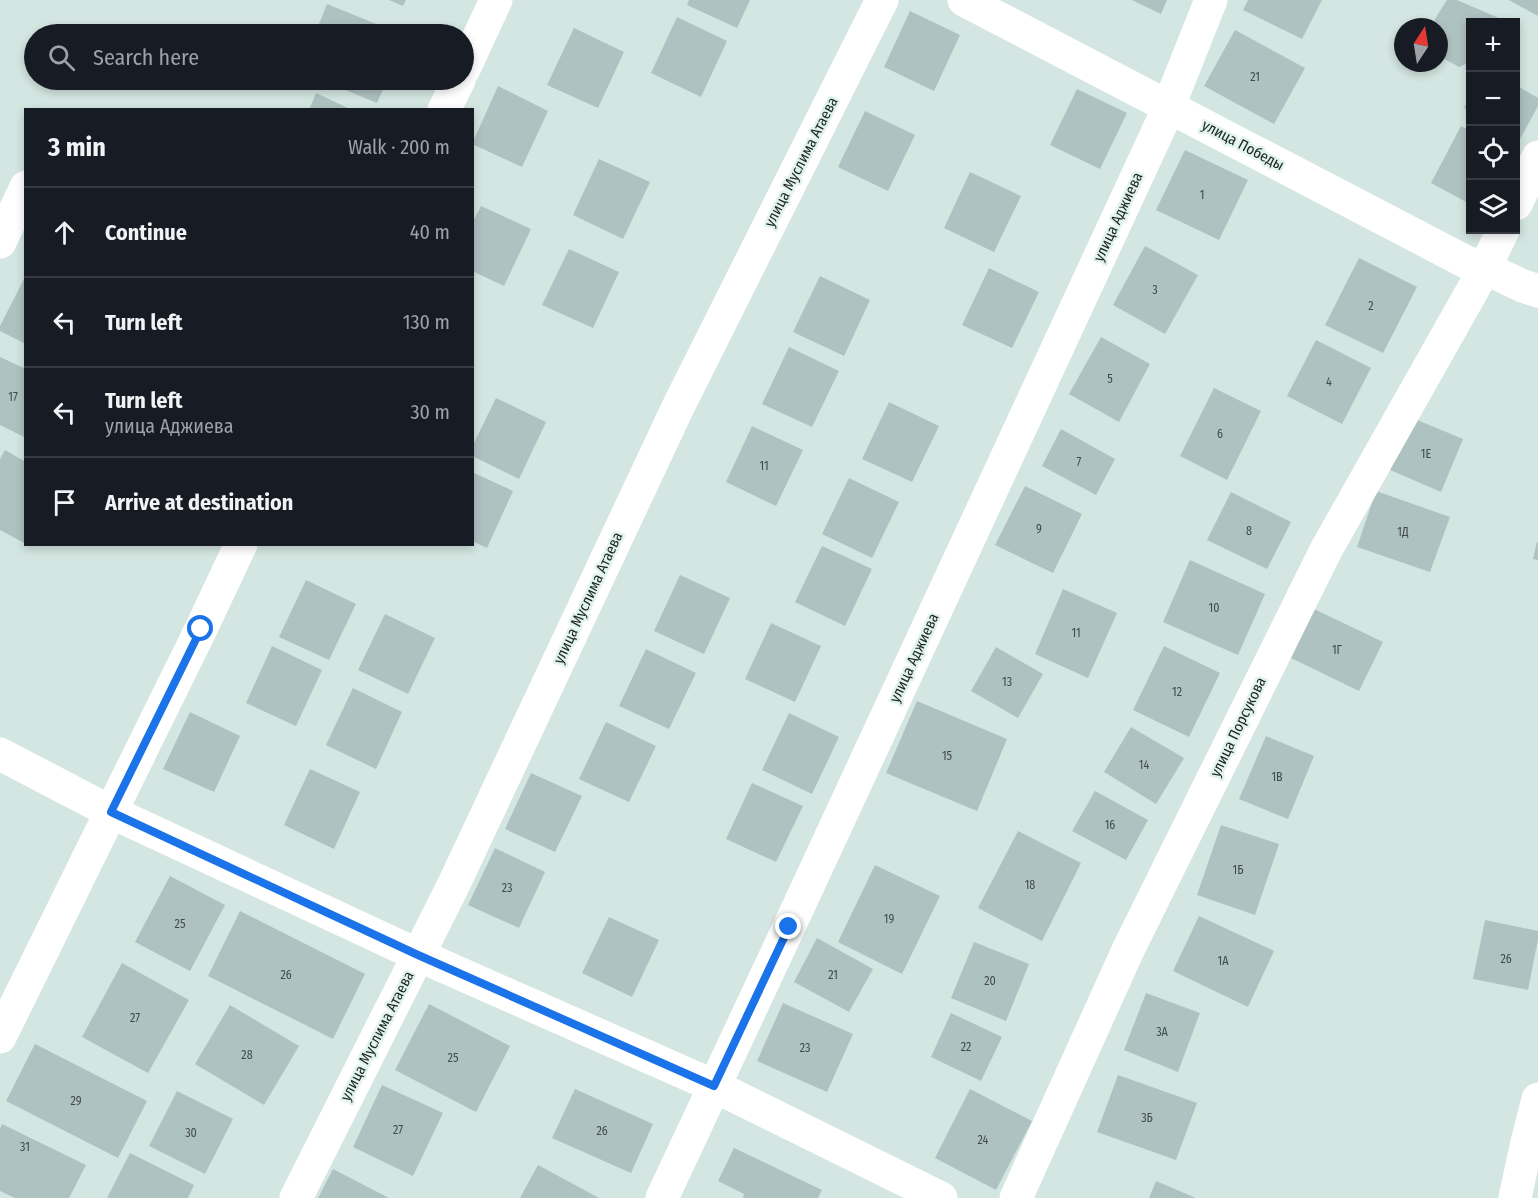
<!DOCTYPE html>
<meta charset="utf-8">
<style>
:root{--surface:#171b24;--page:#20242c;--text:#f1f3f6;--muted:#9ea1a6;--line:#363941}
body{margin:0;font-family:"Fira Sans Condensed",sans-serif;background:var(--page);color:var(--text)}
.controls{position:absolute;right:18px;top:18px;display:grid;overflow:hidden;border-radius:0px;box-shadow:0 3px 9px #0003}
.controls button{width:54px;height:54px;display:grid;place-items:center;padding:0;border:0;border-bottom:2px solid var(--line);background:var(--surface);color:var(--text);font:30px sans-serif}
.compass{position:absolute;left:1394px;top:18px;width:54px;height:54px;border-radius:50%;background:var(--surface);box-shadow:0 3px 9px #0003;rotate:12deg}
.stop{position:absolute;width:18px;height:18px;margin:-14px;border:4px solid #1a73e8;border-radius:50%;background:#fff}
.stop.end{background:#1a73e8;border-color:#fff;box-shadow:0 2px 6px #0008}
.list{margin:0;padding:0;list-style:none}
h2{display:flex;justify-content:space-between;align-items:center;height:78px;margin:0;padding:0 24px;font-size:26px}
h2 small{font-size:20px;font-weight:400;color:var(--muted)}
.list li{display:grid;grid-template-columns:39px 1fr auto;gap:18px;align-items:center;box-sizing:border-box;height:90px;padding:0 24px;border-top:2px solid var(--line)}
.list b{display:block;font-size:22px;white-space:nowrap}
.list p{margin:0;font-size:20px;white-space:nowrap;color:var(--muted)}
.list em{font-size:20px;font-style:normal;color:var(--muted)}
.icon{flex:none;width:33px;height:33px;fill:none;stroke:currentColor;stroke-width:2;stroke-linecap:round;stroke-linejoin:round}
.map{position:relative;flex:none;width:1538px;height:1198px;overflow:hidden}
.search{position:absolute;background:var(--surface);box-shadow:0 3px 9px #0003;left:24px;top:24px;width:450px;height:66px;display:flex;align-items:center;gap:15px;box-sizing:border-box;padding:0 21px;border-radius:33px;color:var(--muted);font-size:22px}
.panel{position:absolute;background:var(--surface);box-shadow:0 3px 9px #0003;left:24px;top:108px;width:450px;height:438px;border-radius:0px}
.map>svg:first-child{display:block}
</style>
<div class="map">
<svg width="1538" height="1198" viewBox="0 0 1538 1198">
<rect width="100%" height="100%" fill="#d4e6e1"/>
<g fill="#afc2c2">
<polygon points="389,0 406,0 403,6"/>
<polygon points="689,0 750,0 737,28 687,5"/>
<polygon points="1132,0 1167,0 1161,14"/>
<polygon points="1248,0 1322,0 1302,39 1243,10"/>
<polygon points="1447,0 1457,0 1508,22 1470,22 1470,62 1459,67 1439,56 1439,27 1430,27"/>
<polygon points="1509,0 1538,0 1538,16"/>
<polygon points="327,4 401,34 315,34"/>
<polygon points="910,11 960,35 934,91 884,67"/>
<polygon points="677,17 727,41 701,97 651,73"/>
<polygon points="574,28 624,52 598,108 547,85"/>
<polygon points="1235,30 1305,68 1274,124 1204,86"/>
<polygon points="321,80 387,80 377,103"/>
<polygon points="1516,85 1538,98 1538,106 1520,139 1516,137"/>
<polygon points="498,86 548,111 522,167 472,144"/>
<polygon points="1077,89 1127,113 1100,169 1050,145"/>
<polygon points="316,93 352,110 309,110"/>
<polygon points="1470,95 1470,112 1464,108"/>
<polygon points="865,111 915,135 888,191 838,167"/>
<polygon points="1461,126 1470,131 1470,204 1431,183"/>
<polygon points="1185,150 1248,180 1219,240 1156,210"/>
<polygon points="599,159 650,182 623,239 573,215"/>
<polygon points="970,172 1021,196 994,252 944,228"/>
<polygon points="481,206 531,229 504,286 472,271 472,223"/>
<polygon points="1145,246 1198,275 1165,334 1113,305"/>
<polygon points="569,249 619,272 593,328 542,305"/>
<polygon points="1359,258 1417,287 1383,353 1325,325"/>
<polygon points="989,268 1039,292 1012,348 962,325"/>
<polygon points="26,275 26,344 0,331 0,326"/>
<polygon points="820,276 870,300 844,356 793,332"/>
<polygon points="1101,337 1150,364 1119,422 1069,394"/>
<polygon points="1316,340 1371,368 1342,424 1287,396"/>
<polygon points="789,347 839,371 812,427 762,404"/>
<polygon points="0,357 26,369 26,438 0,425"/>
<polygon points="1214,388 1261,411 1227,480 1180,456"/>
<polygon points="496,398 546,422 519,479 472,456 472,447"/>
<polygon points="889,402 939,426 912,482 862,459"/>
<polygon points="1410,417 1463,439 1441,492 1388,469"/>
<polygon points="752,426 803,450 776,506 726,482"/>
<polygon points="1061,429 1115,459 1096,495 1042,466"/>
<polygon points="5,450 26,462 26,544 0,530 0,459"/>
<polygon points="472,472 513,491 487,548 472,541"/>
<polygon points="849,478 899,502 872,558 822,534"/>
<polygon points="1025,486 1082,514 1053,573 995,545"/>
<polygon points="1376,491 1450,517 1430,572 1357,547"/>
<polygon points="1231,492 1291,522 1267,569 1207,540"/>
<polygon points="1537,542 1538,542 1538,560 1533,559"/>
<polygon points="822,546 872,569 845,626 795,602"/>
<polygon points="1190,560 1265,594 1238,655 1163,622"/>
<polygon points="680,575 730,598 704,654 654,631"/>
<polygon points="306,580 356,604 329,660 279,637"/>
<polygon points="1063,589 1117,613 1088,678 1035,654"/>
<polygon points="1314,609 1383,642 1359,691 1291,658"/>
<polygon points="385,614 435,638 408,694 358,670"/>
<polygon points="771,623 821,646 795,702 745,679"/>
<polygon points="272,646 322,670 296,726 246,703"/>
<polygon points="1164,646 1220,673 1189,737 1133,710"/>
<polygon points="996,647 1043,674 1018,718 971,691"/>
<polygon points="646,649 696,673 669,729 619,706"/>
<polygon points="353,688 402,712 376,769 326,745"/>
<polygon points="917,701 1007,739 977,811 886,773"/>
<polygon points="190,712 240,736 214,792 163,769"/>
<polygon points="789,713 839,737 812,794 762,770"/>
<polygon points="606,722 656,746 629,802 579,779"/>
<polygon points="1131,727 1184,758 1156,804 1104,772"/>
<polygon points="1266,736 1314,756 1288,819 1239,799"/>
<polygon points="310,769 360,792 334,849 284,825"/>
<polygon points="531,773 582,796 555,852 505,829"/>
<polygon points="752,783 803,806 776,862 726,839"/>
<polygon points="1095,791 1148,820 1126,860 1072,831"/>
<polygon points="1221,825 1279,844 1255,915 1197,895"/>
<polygon points="1018,831 1081,863 1042,941 978,908"/>
<polygon points="495,848 545,872 519,928 468,905"/>
<polygon points="875,865 940,896 902,974 838,942"/>
<polygon points="170,876 225,905 190,971 135,942"/>
<polygon points="240,911 365,974 333,1039 208,976"/>
<polygon points="1199,916 1274,951 1248,1007 1173,971"/>
<polygon points="609,917 659,940 632,997 582,973"/>
<polygon points="1485,920 1538,931 1538,939 1528,990 1473,979"/>
<polygon points="817,938 873,969 849,1012 794,982"/>
<polygon points="974,942 1029,964 1006,1021 951,998"/>
<polygon points="122,963 189,1000 148,1073 82,1037"/>
<polygon points="1146,993 1200,1013 1178,1072 1124,1050"/>
<polygon points="783,1003 853,1034 827,1092 757,1061"/>
<polygon points="429,1004 510,1046 476,1112 395,1070"/>
<polygon points="230,1005 299,1046 264,1105 195,1064"/>
<polygon points="951,1013 1002,1037 981,1081 931,1057"/>
<polygon points="35,1044 147,1101 118,1158 6,1101"/>
<polygon points="1118,1075 1197,1103 1176,1160 1097,1132"/>
<polygon points="382,1085 443,1113 413,1176 353,1147"/>
<polygon points="575,1089 653,1124 631,1173 552,1138"/>
<polygon points="970,1089 1032,1121 996,1190 935,1158"/>
<polygon points="177,1091 233,1119 205,1174 149,1146"/>
<polygon points="2,1124 86,1165 69,1198 15,1198 0,1191 0,1129"/>
<polygon points="734,1148 822,1190 818,1198 743,1198 744,1194 718,1181"/>
<polygon points="130,1153 194,1185 188,1198 107,1198"/>
<polygon points="538,1165 599,1198 520,1198"/>
<polygon points="333,1169 389,1198 318,1198"/>
<polygon points="1156,1181 1196,1198 1149,1198"/>
</g>
<g fill="none" stroke-linecap="round" stroke-linejoin="round">
<g stroke="#fff" stroke-width="33">
<polyline points="964,0 1466,262 1485,268 1523,286 1538,291"/>
<polyline points="464,69 496,0"/>
<polyline points="444,110 459,80"/>
<polyline points="1516,204 1538,157"/>
<polyline points="0,242 26,187"/>
<polyline points="0,754 111,812 418,955 714,1086 941,1198"/>
<polyline points="0,1037 201,629 241,544"/>
<polyline points="296,1198 452,888 679,405 882,0"/>
<polyline points="662,1198 789,927 1164,118 1211,0"/>
<polyline points="1016,1198 1128,950 1326,550 1485,268 1503,230"/>
<polyline points="1515,1198 1527,1142 1538,1099"/>
</g>
</g>
<g fill="none" stroke-linecap="round" stroke-linejoin="round">
<polyline stroke="#1a73e8" stroke-width="8" points="201,629 111,812 418,955 714,1086 789,927"/>
</g>
<g text-anchor="middle" dominant-baseline="central" stroke-width="5" stroke-linejoin="round" paint-order="stroke">
<g font-size="12" fill="#414b49">
<text x="1255" y="77">21</text>
<text x="1202" y="195">1</text>
<text x="1155" y="290">3</text>
<text x="1371" y="306">2</text>
<text x="1110" y="379">5</text>
<text x="1329" y="382">4</text>
<text x="13" y="397">17</text>
<text x="1220" y="434">6</text>
<text x="1426" y="454">1Е</text>
<text x="1079" y="462">7</text>
<text x="764" y="466">11</text>
<text x="1039" y="529">9</text>
<text x="1249" y="531">8</text>
<text x="1403" y="532">1Д</text>
<text x="1214" y="608">10</text>
<text x="1076" y="633">11</text>
<text x="1337" y="650">1Г</text>
<text x="1007" y="682">13</text>
<text x="1177" y="692">12</text>
<text x="947" y="756">15</text>
<text x="1144" y="765">14</text>
<text x="1277" y="777">1В</text>
<text x="1110" y="825">16</text>
<text x="1238" y="870">1Б</text>
<text x="1030" y="885">18</text>
<text x="507" y="888">23</text>
<text x="889" y="919">19</text>
<text x="180" y="924">25</text>
<text x="1506" y="959">26</text>
<text x="1223" y="961">1А</text>
<text x="286" y="975">26</text>
<text x="833" y="975">21</text>
<text x="990" y="981">20</text>
<text x="135" y="1018">27</text>
<text x="1162" y="1032">3А</text>
<text x="966" y="1047">22</text>
<text x="805" y="1048">23</text>
<text x="247" y="1055">28</text>
<text x="453" y="1058">25</text>
<text x="76" y="1101">29</text>
<text x="1147" y="1118">3Б</text>
<text x="398" y="1130">27</text>
<text x="602" y="1131">26</text>
<text x="191" y="1133">30</text>
<text x="983" y="1140">24</text>
<text x="25" y="1147">31</text>
</g>
<g font-size="15" fill="#1c2321" stroke="#e1f3ee">
<text transform="translate(1243 145) rotate(28)">улица Победы</text>
<text transform="translate(801 162) rotate(-63)">улица Муслима Атаева</text>
<text transform="translate(1118 217) rotate(-65)">улица Аджиева</text>
<text transform="translate(588 598) rotate(-65)">улица Муслима Атаева</text>
<text transform="translate(914 658) rotate(-65)">улица Аджиева</text>
<text transform="translate(1238 727) rotate(-64)">улица Порсукова</text>
<text transform="translate(377 1036) rotate(-63)">улица Муслима Атаева</text>
</g>
</g>
</svg>
<div class="controls">
<button>+</button>
<button>−</button>
<button><svg class="icon" aria-label="locate" viewBox="0 0 24 24"><circle cx="12" cy="12" r="6"/><path d="M12 2v4M12 18v4M2 12h4M18 12h4"/></svg></button>
<button><svg class="icon" aria-label="layers" viewBox="0 0 24 24"><path d="M12 4l9 5-9 5-9-5zM3 14l9 5 9-5"/></svg></button>
</div>
<svg class="compass" viewBox="-18 -18 36 36"><path d="M0-13l5 13h-10z" fill="#e53935"/><path d="M0 13l5-13h-10z" fill="#9ea1a6"/></svg>
<div class="stop" style="left:201px;top:629px"></div>
<div class="stop end" style="left:789px;top:927px"></div>
<div class="search"><svg class="icon" aria-label="search" viewBox="0 0 24 24"><circle cx="10" cy="10" r="6"/><path d="M15 15l6 6"/></svg>Search here</div>
<section class="panel">
<h2>3 min<small>Walk · 200 m</small></h2>
<ul class="list">
<li><svg class="icon" aria-label="ahead" viewBox="0 0 24 24"><path d="M12 20V5M6 11l6-6 6 6"/></svg><div><b>Continue</b></div><em>40 m</em></li>
<li><svg class="icon" aria-label="left" viewBox="0 0 24 24"><path d="M17 20v-9H6M10 6l-5 5 5 5"/></svg><div><b>Turn left</b></div><em>130 m</em></li>
<li><svg class="icon" aria-label="left" viewBox="0 0 24 24"><path d="M17 20v-9H6M10 6l-5 5 5 5"/></svg><div><b>Turn left</b><p>улица Аджиева</p></div><em>30 m</em></li>
<li><svg class="icon" aria-label="arrive" viewBox="0 0 24 24"><path d="M6 21V4h12l-3 4 3 4H6"/></svg><div><b>Arrive at destination</b></div></li>
</ul>
</section>
</div>
